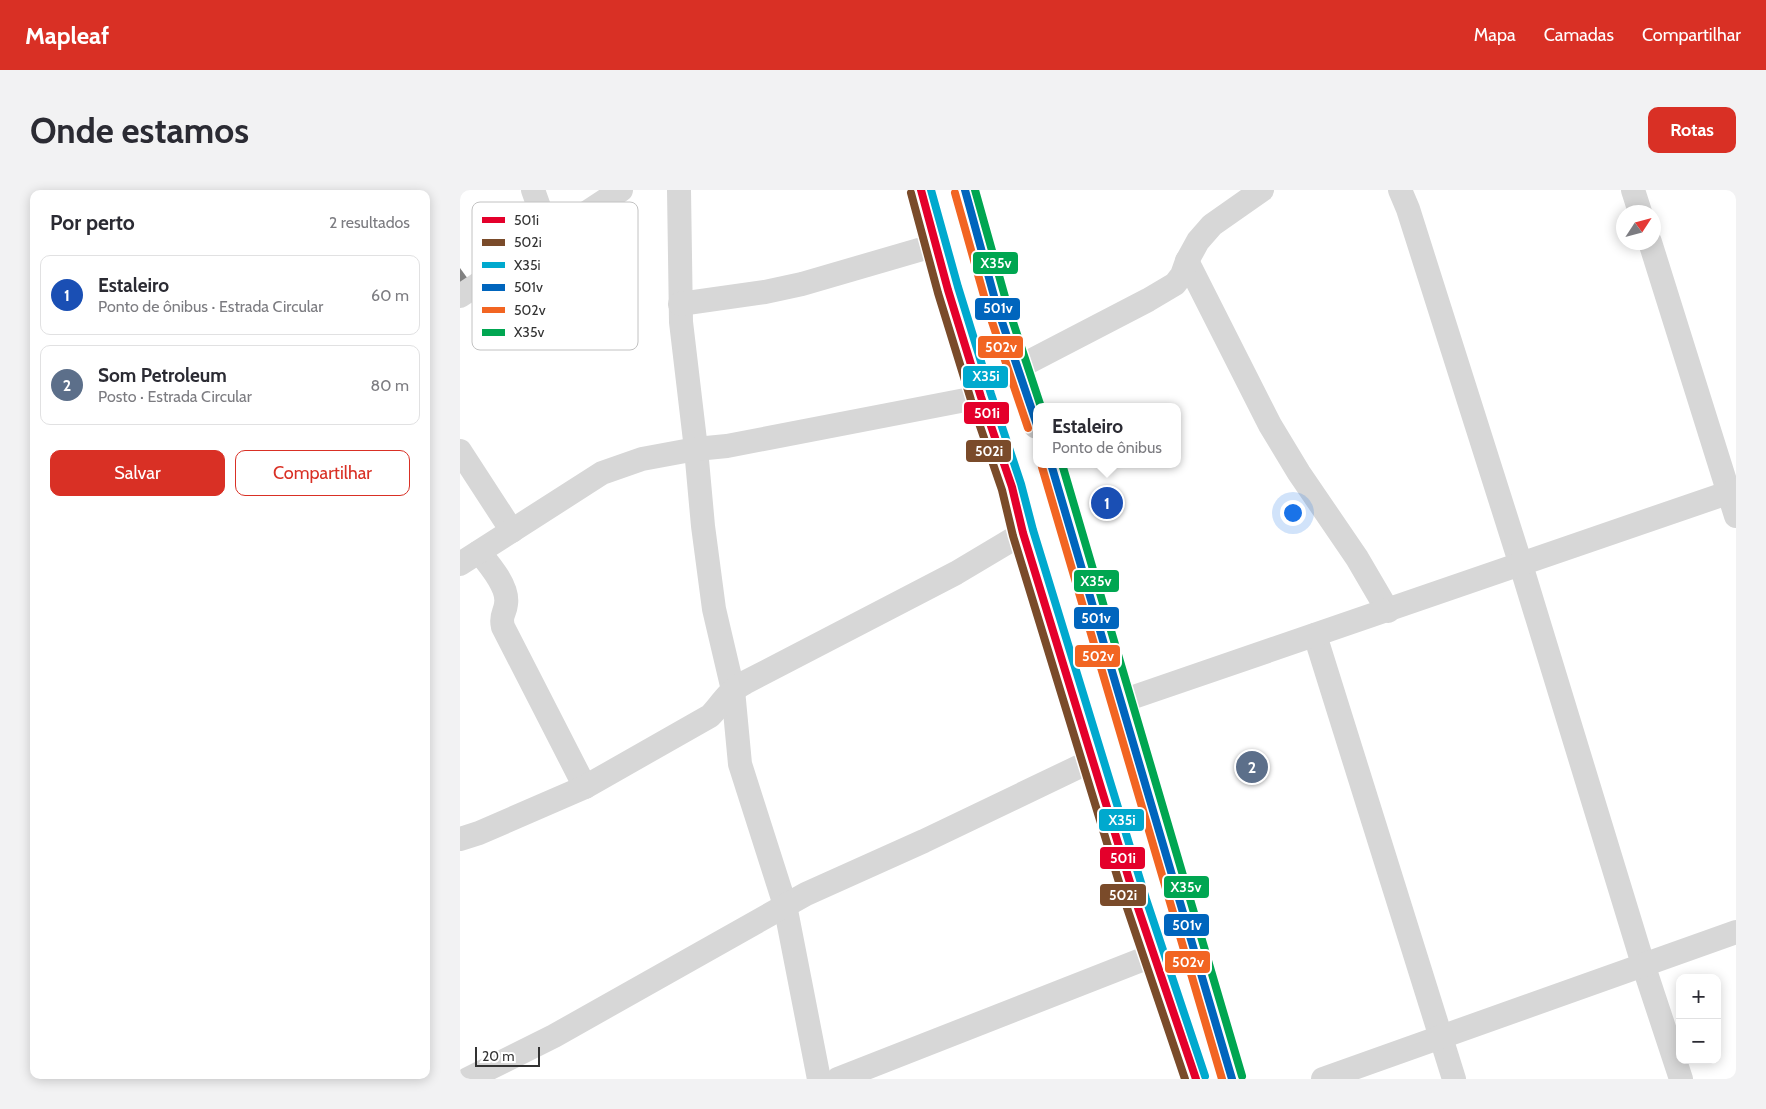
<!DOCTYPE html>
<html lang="pt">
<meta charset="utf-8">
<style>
:root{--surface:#fff;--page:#f2f2f3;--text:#2b2b33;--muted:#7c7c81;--line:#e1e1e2;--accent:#d93025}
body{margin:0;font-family:Cabin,sans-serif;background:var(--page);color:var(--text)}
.controls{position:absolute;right:15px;bottom:15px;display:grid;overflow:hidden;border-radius:10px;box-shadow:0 2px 12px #0003}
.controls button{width:45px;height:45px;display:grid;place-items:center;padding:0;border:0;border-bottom:1px solid var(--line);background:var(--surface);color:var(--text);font:25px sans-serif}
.compass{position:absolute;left:1156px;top:15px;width:45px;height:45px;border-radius:50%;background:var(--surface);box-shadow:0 2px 12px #0003;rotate:54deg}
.scale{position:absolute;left:15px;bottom:12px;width:65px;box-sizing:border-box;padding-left:5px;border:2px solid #333;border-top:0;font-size:14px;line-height:18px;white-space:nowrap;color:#333;-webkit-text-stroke:4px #fff;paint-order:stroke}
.you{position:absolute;left:832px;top:322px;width:18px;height:18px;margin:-12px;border:4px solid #fff;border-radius:50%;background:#1a73e8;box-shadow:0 0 0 8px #1a73e833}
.badge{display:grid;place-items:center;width:32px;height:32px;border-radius:50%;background:var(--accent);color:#fff;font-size:16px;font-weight:700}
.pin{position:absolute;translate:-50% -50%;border:2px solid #fff;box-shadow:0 1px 5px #0006}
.popup{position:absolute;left:573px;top:213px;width:148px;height:65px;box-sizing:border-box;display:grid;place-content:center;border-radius:10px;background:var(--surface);filter:drop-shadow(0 1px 4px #0005);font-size:16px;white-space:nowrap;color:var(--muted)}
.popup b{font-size:19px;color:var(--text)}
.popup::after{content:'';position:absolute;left:50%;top:100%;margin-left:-10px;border:10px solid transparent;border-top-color:var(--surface)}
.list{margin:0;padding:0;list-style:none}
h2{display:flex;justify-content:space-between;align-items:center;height:65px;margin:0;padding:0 20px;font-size:21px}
h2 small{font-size:16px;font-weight:400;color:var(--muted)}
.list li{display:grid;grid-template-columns:32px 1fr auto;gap:15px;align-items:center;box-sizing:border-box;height:80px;margin:0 10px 10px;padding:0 10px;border:1px solid var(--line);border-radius:10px}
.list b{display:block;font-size:19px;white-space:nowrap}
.list p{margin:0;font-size:16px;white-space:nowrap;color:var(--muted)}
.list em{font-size:16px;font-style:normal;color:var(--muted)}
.actions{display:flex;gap:10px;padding:15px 20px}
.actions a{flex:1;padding:11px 0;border:1px solid var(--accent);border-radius:10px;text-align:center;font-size:18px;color:var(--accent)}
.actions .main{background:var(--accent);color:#fff}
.map{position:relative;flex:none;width:1276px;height:889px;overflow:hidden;border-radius:10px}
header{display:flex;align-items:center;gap:30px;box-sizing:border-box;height:70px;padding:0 25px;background:var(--accent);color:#fff}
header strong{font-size:24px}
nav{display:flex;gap:28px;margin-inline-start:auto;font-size:18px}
.intro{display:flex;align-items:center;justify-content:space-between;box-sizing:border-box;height:120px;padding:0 30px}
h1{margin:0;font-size:35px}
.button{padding:12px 22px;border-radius:10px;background:var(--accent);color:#fff;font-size:18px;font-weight:700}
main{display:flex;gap:30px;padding:0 30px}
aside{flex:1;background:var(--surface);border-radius:10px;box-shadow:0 2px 12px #0003}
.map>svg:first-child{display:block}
</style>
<header>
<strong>Mapleaf</strong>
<nav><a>Mapa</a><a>Camadas</a><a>Compartilhar</a></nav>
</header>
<div class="intro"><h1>Onde estamos</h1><a class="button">Rotas</a></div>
<main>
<aside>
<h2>Por perto<small>2 resultados</small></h2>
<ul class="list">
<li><span class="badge" style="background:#1a4fb4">1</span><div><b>Estaleiro</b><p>Ponto de ônibus · Estrada Circular</p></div><em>60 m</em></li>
<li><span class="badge" style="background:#5c6f8a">2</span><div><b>Som Petroleum</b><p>Posto · Estrada Circular</p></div><em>80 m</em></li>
</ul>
<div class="actions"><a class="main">Salvar</a><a>Compartilhar</a></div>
</aside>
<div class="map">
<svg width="1276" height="889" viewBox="0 0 1276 889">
<rect width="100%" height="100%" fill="#fff"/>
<polygon fill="#818181" points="0,78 8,89 0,93"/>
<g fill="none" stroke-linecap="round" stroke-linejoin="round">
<g stroke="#d7d7d7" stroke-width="24">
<polyline points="73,0 90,48"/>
<polyline points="219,0 221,132 236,259 243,336 254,419 273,500 280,574 325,715 359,889"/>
<polyline points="940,0 948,19 1061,375 1183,774 1221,889"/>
<polyline points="1173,0 1180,22"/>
<polyline points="1190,52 1276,326"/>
<polyline points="727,71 810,235 839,283 897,368 928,421"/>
<polyline points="0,106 161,0"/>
<polyline points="220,114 305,102 342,94 476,55"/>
<polyline points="557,178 688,110 715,94 722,85 727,71 738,51 752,35 802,0"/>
<polyline points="0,261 52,341"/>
<path d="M19,362C29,374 49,397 46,414C45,424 40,425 43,437L125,597"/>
<polyline points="0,374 142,283 182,269 236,259 267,256 521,207"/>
<polyline points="855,445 994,889"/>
<polyline points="662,511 1276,300"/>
<path d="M0,649L19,643L125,597L250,526C257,519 262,511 269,504C274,499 280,496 286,492L496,383L563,343"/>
<polyline points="8,889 94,846 346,704 464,651 633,570"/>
<polyline points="378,889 694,765"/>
<polyline points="863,889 1276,742"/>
</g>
<g stroke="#cacaca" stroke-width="28">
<polyline points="461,0 488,100 521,207 552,297 563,343 676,712 736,889"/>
<polyline points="505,0 537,117 577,235"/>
<polyline points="591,274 599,297 772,889"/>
</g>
<defs>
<polyline id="bus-1" points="461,0 488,100 521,207 552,297 563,343 676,712 736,889"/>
<polyline id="bus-2" points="451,3 478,103 511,210 542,300 553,346 666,715 725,889"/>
<polyline id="bus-3" points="471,0 498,97 531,204 561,294 573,340 686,709 745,886"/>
<g id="bus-4">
<polyline points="505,0 537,117 577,235"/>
<polyline points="591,274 772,889"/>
</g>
<g id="bus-5">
<polyline points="495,3 528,120 568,238"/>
<polyline points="582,277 762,889"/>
</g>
<g id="bus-6">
<polyline points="515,0 547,114 581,217"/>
<polyline points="602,274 782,886"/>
</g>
</defs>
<use href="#bus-1" stroke="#fff" stroke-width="11"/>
<use href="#bus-2" stroke="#fff" stroke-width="11"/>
<use href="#bus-3" stroke="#fff" stroke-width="11"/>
<use href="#bus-4" stroke="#fff" stroke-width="11"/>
<use href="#bus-5" stroke="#fff" stroke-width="11"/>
<use href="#bus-6" stroke="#fff" stroke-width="11"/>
<use href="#bus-1" stroke="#e4002b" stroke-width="8"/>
<use href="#bus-2" stroke="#7a4b2a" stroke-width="8"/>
<use href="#bus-3" stroke="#00a9ce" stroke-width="8"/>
<use href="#bus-4" stroke="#0065bd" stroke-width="8"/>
<use href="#bus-5" stroke="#f26522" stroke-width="8"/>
<use href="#bus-6" stroke="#00a651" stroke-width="8"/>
</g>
<rect x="12" y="12" width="166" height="148" rx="8" fill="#fff" stroke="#c2c2c2" stroke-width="1"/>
<rect x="22" y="27" width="23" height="6" fill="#e4002b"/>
<rect x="22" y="49" width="23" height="7" fill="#7a4b2a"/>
<rect x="22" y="72" width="23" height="6" fill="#00a9ce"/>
<rect x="22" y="94" width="23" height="7" fill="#0065bd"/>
<rect x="22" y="117" width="23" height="6" fill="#f26522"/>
<rect x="22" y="139" width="23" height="7" fill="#00a651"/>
<g font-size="14" fill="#333">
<text x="54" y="35">501i</text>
<text x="54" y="57">502i</text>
<text x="54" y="80">X35i</text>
<text x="54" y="102">501v</text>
<text x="54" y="125">502v</text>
<text x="54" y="147">X35v</text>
</g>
<g stroke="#fff" stroke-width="2">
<rect x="512" y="61" width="47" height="24" rx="5" fill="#00a651"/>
<rect x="514" y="107" width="47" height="24" rx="5" fill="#0065bd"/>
<rect x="517" y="145" width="47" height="24" rx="5" fill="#f26522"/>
<rect x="502" y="175" width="47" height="24" rx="5" fill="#00a9ce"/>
<rect x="503" y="211" width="47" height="24" rx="5" fill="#e4002b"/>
<rect x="505" y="249" width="47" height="24" rx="5" fill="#7a4b2a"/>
<rect x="613" y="379" width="47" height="24" rx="5" fill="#00a651"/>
<rect x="613" y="416" width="47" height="24" rx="5" fill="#0065bd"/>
<rect x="614" y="454" width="47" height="24" rx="5" fill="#f26522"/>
<rect x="638" y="618" width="47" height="24" rx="5" fill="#00a9ce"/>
<rect x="639" y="656" width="47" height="24" rx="5" fill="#e4002b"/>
<rect x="703" y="685" width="47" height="24" rx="5" fill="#00a651"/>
<rect x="639" y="693" width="48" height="24" rx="5" fill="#7a4b2a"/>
<rect x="703" y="723" width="47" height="24" rx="5" fill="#0065bd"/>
<rect x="704" y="760" width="47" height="24" rx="5" fill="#f26522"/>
</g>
<g font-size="14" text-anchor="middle" font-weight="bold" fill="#fff">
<text x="536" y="78">X35v</text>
<text x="538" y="123">501v</text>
<text x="541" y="162">502v</text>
<text x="526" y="191">X35i</text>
<text x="527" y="228">501i</text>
<text x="529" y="266">502i</text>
<text x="636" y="396">X35v</text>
<text x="636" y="433">501v</text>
<text x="638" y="471">502v</text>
<text x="662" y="635">X35i</text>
<text x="663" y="673">501i</text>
<text x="726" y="702">X35v</text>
<text x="663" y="710">502i</text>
<text x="727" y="740">501v</text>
<text x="728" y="777">502v</text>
</g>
</svg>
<div class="controls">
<button>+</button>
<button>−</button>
</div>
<svg class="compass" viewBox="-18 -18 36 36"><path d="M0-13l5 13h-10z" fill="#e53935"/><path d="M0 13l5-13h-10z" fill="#7c7c81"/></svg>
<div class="scale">20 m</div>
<div class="you"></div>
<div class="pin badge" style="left:647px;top:313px;background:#1a4fb4">1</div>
<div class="popup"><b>Estaleiro</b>Ponto de ônibus</div>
<div class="pin badge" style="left:792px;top:577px;background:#5c6f8a">2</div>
</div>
</main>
